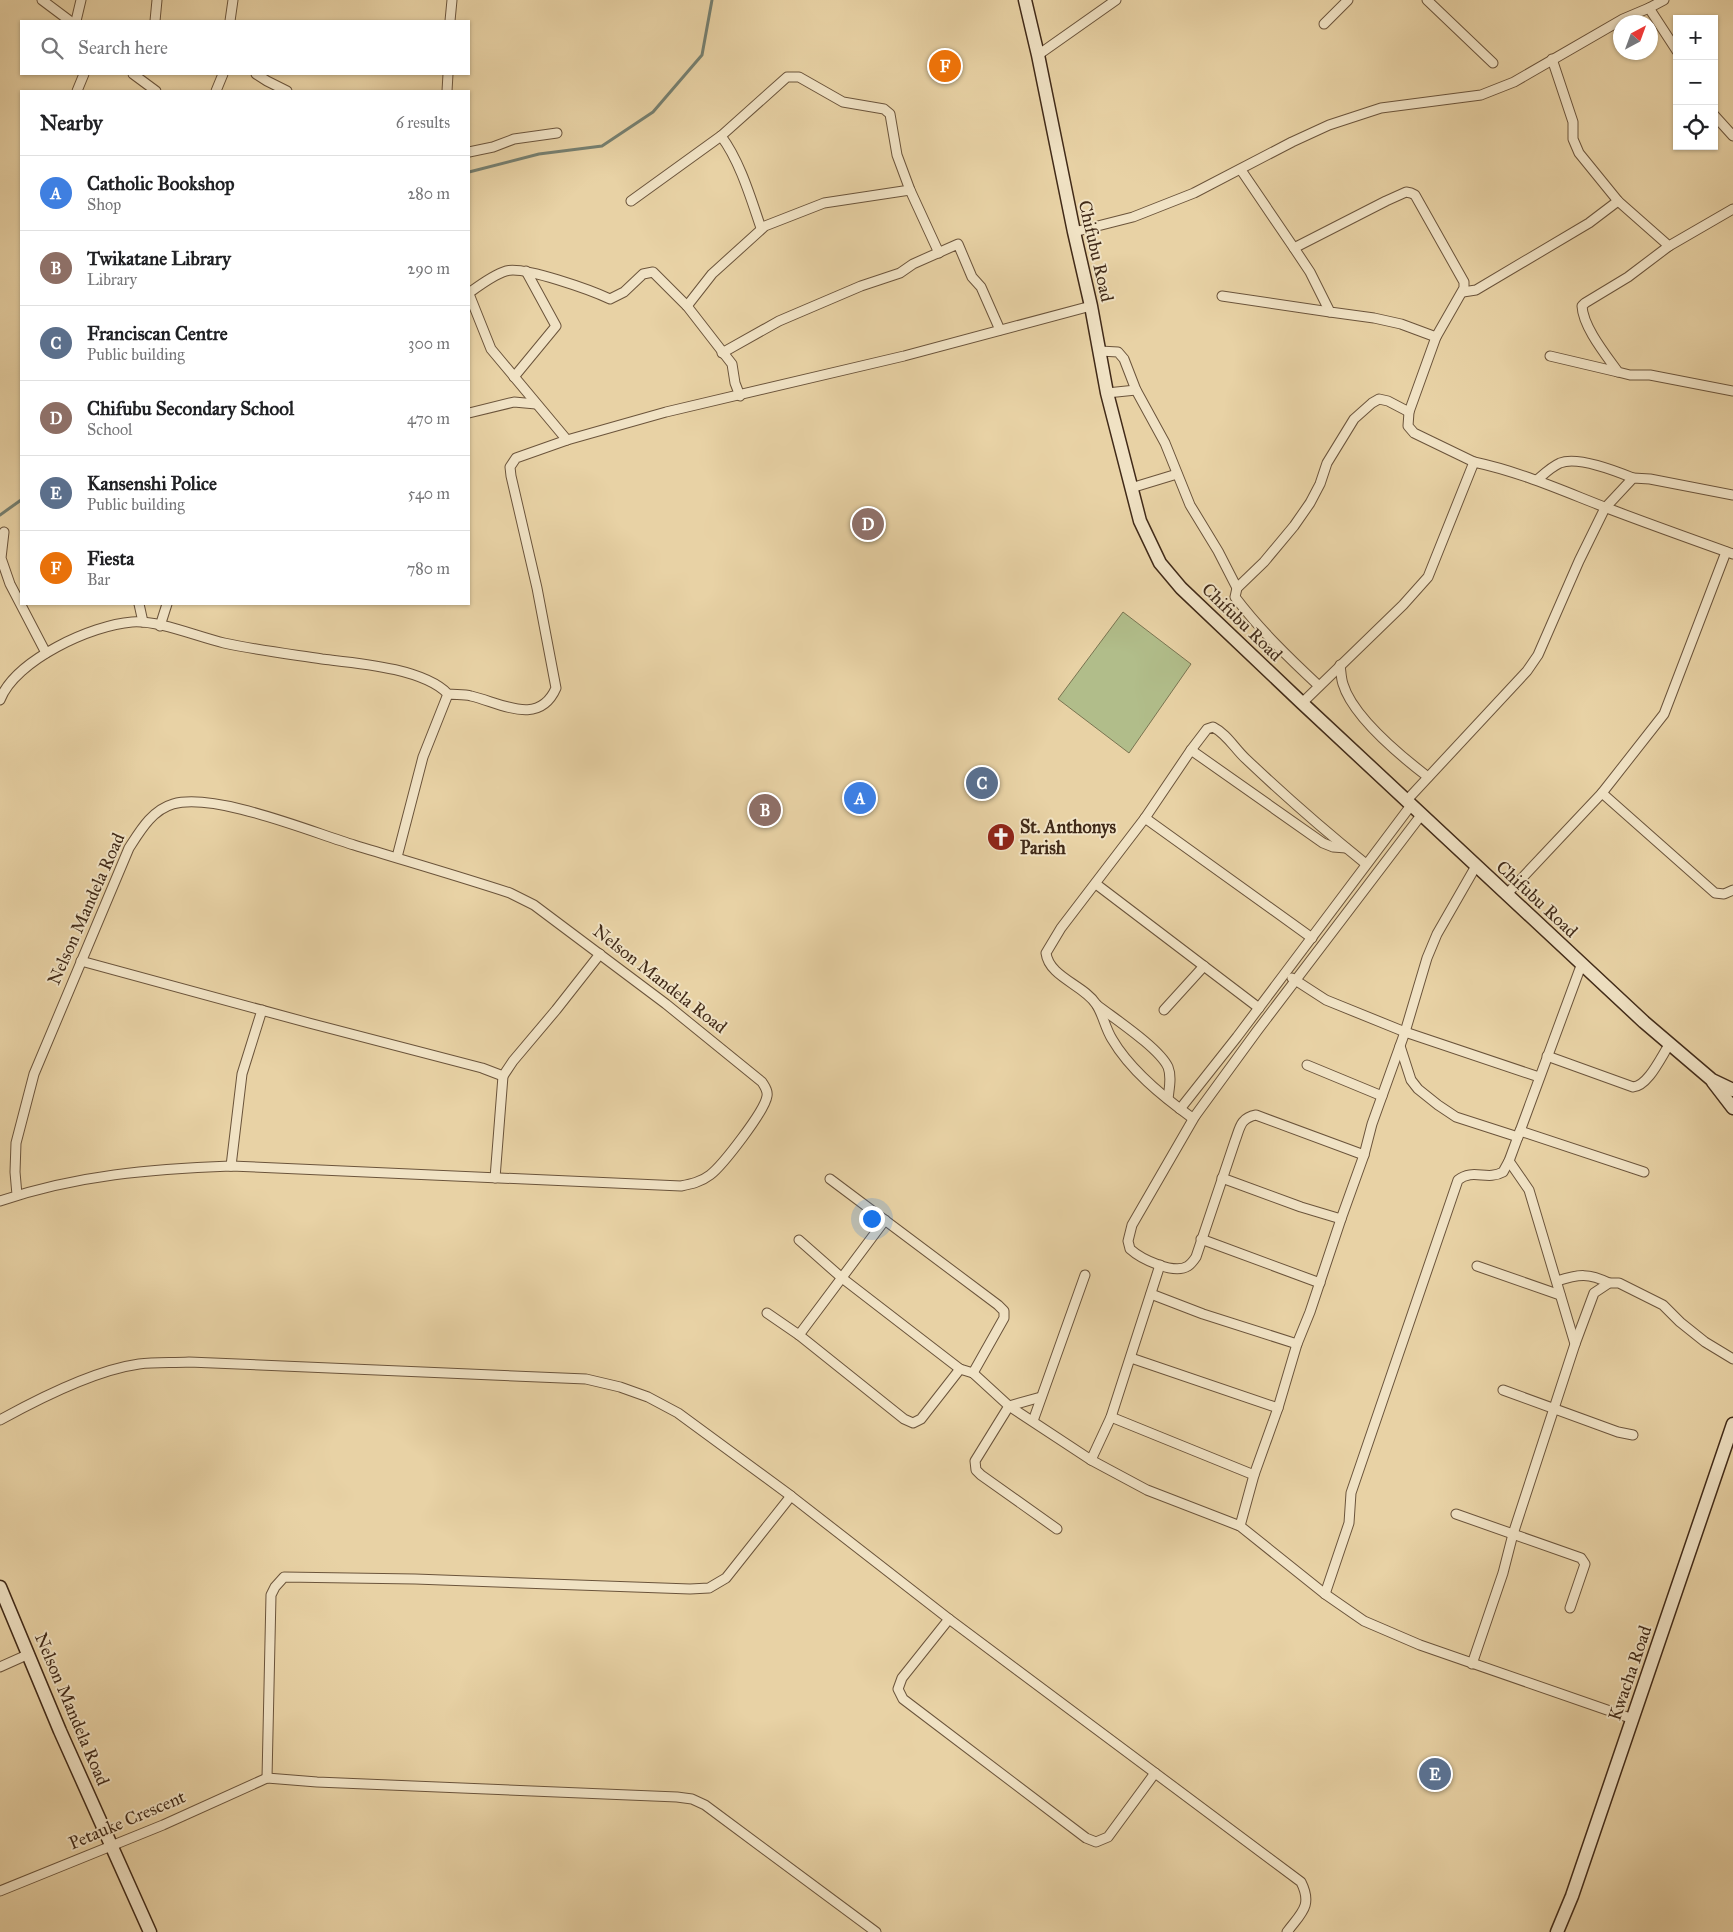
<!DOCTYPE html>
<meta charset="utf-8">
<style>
:root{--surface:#fff;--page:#f2f2f2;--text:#202124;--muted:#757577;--line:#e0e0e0;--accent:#8f2418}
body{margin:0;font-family:"IM FELL Great Primer",serif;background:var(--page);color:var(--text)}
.controls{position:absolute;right:15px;top:15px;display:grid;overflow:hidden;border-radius:0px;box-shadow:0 1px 4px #0004}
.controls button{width:45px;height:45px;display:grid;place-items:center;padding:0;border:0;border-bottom:1px solid var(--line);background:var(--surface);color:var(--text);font:25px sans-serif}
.compass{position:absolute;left:1613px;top:15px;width:45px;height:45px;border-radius:50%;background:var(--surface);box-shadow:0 1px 4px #0004;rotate:41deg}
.you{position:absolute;left:871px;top:1218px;width:18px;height:18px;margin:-12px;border:4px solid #fff;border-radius:50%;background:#1a73e8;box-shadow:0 0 0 8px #1a73e833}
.badge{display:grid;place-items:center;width:32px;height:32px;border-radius:50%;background:var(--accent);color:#fff;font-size:16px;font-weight:700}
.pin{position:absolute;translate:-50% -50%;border:2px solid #fff;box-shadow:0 1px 5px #0006}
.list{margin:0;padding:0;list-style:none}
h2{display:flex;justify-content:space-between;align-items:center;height:65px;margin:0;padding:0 20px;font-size:21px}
h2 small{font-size:16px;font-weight:400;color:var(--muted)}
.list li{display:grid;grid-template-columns:32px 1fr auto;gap:15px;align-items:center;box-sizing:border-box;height:75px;padding:0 20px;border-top:1px solid var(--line)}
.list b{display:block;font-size:19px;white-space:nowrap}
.list p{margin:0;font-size:16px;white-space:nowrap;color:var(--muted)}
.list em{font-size:16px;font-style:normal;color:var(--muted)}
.icon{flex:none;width:28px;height:28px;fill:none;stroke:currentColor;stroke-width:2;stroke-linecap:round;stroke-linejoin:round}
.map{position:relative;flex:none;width:1733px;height:1932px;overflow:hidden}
.search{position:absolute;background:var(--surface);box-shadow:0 1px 4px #0004;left:20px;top:20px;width:450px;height:55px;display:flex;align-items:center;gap:12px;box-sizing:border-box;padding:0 18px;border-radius:0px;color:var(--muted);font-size:19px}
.panel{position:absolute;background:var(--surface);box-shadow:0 1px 4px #0004;left:20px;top:90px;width:450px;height:515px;border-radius:0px}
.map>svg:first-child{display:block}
</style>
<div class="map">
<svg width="1733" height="1932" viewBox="0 0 1733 1932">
<rect width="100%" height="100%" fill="#e8d2a5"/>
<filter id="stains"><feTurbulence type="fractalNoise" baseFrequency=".004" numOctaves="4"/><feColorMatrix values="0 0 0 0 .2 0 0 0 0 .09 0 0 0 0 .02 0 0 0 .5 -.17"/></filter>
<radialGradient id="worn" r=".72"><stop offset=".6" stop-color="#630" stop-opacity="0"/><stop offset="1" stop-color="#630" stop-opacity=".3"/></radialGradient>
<polygon fill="#b1bd8a" stroke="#797451" points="1123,612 1191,664 1129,753 1058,699"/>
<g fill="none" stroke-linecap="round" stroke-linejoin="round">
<g stroke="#757f70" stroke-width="3">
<polyline points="469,172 539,154 602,146 653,112 702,55 712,0"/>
<polyline points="0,515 21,500"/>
</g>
<defs>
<g id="street">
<polyline points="42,0 70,21"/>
<polyline points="1427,0 1493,63"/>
<polyline points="1649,8 1664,0"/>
<polyline points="76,21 81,0"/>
<polyline points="155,21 157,0"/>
<polyline points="230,21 233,0"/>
<polyline points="450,21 452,0"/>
<polyline points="1324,24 1348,0"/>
<polyline points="1038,55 1116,0"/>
<polyline points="1552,59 1573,122 1573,139 1579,153 1618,201 1669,246 1733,209"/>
<polyline points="133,74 156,91"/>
<polyline points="256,74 267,81 287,91"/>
<polyline points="77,91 84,74"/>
<polyline points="216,91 223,74"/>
<polyline points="447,91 448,74"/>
<polyline points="1714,115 1733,136"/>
<polyline points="721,136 787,77 799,77 843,102 884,109 890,114 897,155 910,190 939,253"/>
<polyline points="469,152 493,147 514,139 557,133"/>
<polyline points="1241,170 1294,248 1386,201 1406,192 1411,193 1415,195 1464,282 1464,288 1436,337 1409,412 1408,426 1414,433 1474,462"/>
<path d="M631,201L721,136C740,161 751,199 761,228"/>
<polyline points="1074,232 1133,217 1194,193 1292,142 1329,125 1381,108 1481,95 1514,82 1623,19 1649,8 1677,51"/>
<path d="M1669,246L1628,277L1585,303L1582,306C1583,327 1606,355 1618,372L1630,375H1650L1733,391"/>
<polyline points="1294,248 1310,272 1330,312 1374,318 1401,324 1436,337"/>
<polyline points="1463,292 1476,290 1589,223 1618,201"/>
<path d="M469,293C480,285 493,275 506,271C522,265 593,291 610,299L624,292L643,274L653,272L687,306L732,364L735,383L740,396"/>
<polyline points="469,294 491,349 567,440"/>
<polyline points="1222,296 1330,312"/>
<polyline points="687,306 712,274 765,226 824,203 910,190"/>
<polyline points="1100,351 1118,352 1124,359 1136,390 1165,443 1190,505 1218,551 1237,588"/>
<polyline points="722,353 779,321 861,286 900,273 913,264 958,244 972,277 981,287 1000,330"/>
<polyline points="1550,356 1618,372"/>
<polyline points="514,377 556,326 526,271"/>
<polyline points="1107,393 1136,390"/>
<polyline points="469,413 514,402 536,404"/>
<path d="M1537,480C1544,474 1551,467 1560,463C1577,456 1616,471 1633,478"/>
<polyline points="1131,488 1177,474"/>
<polyline points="4,532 1,558 10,584 46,653"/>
<polyline points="139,604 143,622"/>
<polyline points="160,626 167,604"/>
<path d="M1340,665C1341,671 1341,678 1343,684C1353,717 1402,757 1428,777"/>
<path d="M1319,686C1289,658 1260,630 1235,597L1237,588L1264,562L1294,526L1310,503L1320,484L1327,463L1354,419L1372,403L1379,399L1388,401L1409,412"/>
<path d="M0,700C15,660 92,625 132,622C158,620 198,637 224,643C256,650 289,654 322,659C356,663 423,668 448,694C455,695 464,694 471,696C501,703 539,727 556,688L537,588L511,476L510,467L516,458L567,440L666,412L904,356L1091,306"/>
<path d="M1302,703L1403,605L1428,577L1474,462C1521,472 1563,491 1607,508C1649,524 1691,539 1733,554"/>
<polyline points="1191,750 1323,843 1333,847 1346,848"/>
<polyline points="1602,793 1715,893 1724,894 1733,890"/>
<polyline points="1407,800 1527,671 1538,655 1579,561 1605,508 1633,478 1650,479 1733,495"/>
<polyline points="1145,818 1312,938"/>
<polyline points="397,857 423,757 448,694"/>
<polyline points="1096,884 1259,1008"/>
<polyline points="1506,895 1602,793 1664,714 1726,552"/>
<polyline points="81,961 309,1023 482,1068 503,1076 513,1061 556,1010 600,954"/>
<polyline points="1292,978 1326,1000 1405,1032 1539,1077"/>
<path d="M1097,1005C1115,1019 1159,1048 1168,1067C1172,1077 1169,1089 1168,1099"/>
<polyline points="1164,1010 1204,966"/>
<polyline points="1400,1046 1411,1080 1418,1089 1438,1105 1456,1117 1518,1137"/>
<path d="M1547,1056L1633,1087C1648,1086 1661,1057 1669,1045"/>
<polyline points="1307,1065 1382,1096"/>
<polyline points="1180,1109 1237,1037 1412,804"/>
<path d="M1195,1116L1191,1117C1162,1096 1130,1070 1112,1039C1105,1028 1103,1014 1096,1004C1084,985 1049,977 1046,953L1061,928L1145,818L1191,750L1207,729L1213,727C1227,734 1235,749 1246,759C1285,796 1325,831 1366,864"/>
<polyline points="1520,1131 1644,1172"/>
<path d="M1364,1155L1256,1115C1240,1118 1240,1128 1235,1141L1196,1257C1194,1260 1191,1264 1188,1266C1174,1275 1141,1259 1130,1249L1128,1241L1132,1225L1195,1116L1257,1031L1422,814"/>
<polyline points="231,1166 242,1074 262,1010"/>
<polyline points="495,1178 503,1076"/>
<polyline points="1222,1178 1301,1207 1341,1219"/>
<polyline points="830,1179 998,1305 1004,1311 1004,1318 973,1373"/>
<path d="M0,1201C77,1175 151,1169 231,1166L681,1186C691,1184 701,1182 710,1175C722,1166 765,1111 767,1096C768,1091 765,1087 762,1082L666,1004L534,905L510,893C458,876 406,861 354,845C311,832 215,792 173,804C152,810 140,831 129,848L34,1074L16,1143L15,1172L17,1195"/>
<polyline points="1201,1239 1320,1283"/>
<polyline points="799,1240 842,1278 960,1369 973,1373 1009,1406 1091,1460 1147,1490 1240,1526 1325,1594 1364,1621 1420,1645 1633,1719"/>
<polyline points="1477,1266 1560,1295"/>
<path d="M1557,1281C1579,1274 1589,1273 1609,1283"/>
<polyline points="1151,1294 1203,1314 1297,1344"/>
<polyline points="767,1313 799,1335 904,1419 913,1423 921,1419 960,1369"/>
<polyline points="799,1335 885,1220"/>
<polyline points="1575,1344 1594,1293 1609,1283 1619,1283 1663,1305 1680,1322 1705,1342 1733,1359"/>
<polyline points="1131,1358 1278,1408"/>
<polyline points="1503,1390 1618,1432 1633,1435"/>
<polyline points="1041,1397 1009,1406 975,1461 976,1470 981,1475 1057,1529"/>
<polyline points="1111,1417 1254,1475"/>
<path d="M0,1420C38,1399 96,1370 139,1364C155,1362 173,1363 189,1362L586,1379L620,1387L648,1397L678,1413L791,1496L949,1619L1301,1882C1313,1906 1301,1913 1287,1932"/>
<polyline points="1033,1421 1085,1275"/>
<polyline points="1091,1460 1111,1417 1160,1265"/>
<polyline points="1456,1514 1581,1558 1585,1564 1570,1608"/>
<polyline points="1240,1526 1254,1475 1278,1408 1297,1344 1310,1312 1341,1219 1364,1155 1372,1124 1405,1032 1427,958 1437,934 1476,866"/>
<path d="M1325,1594L1349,1523L1351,1493L1458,1180C1473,1168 1487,1181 1503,1172L1509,1161L1582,963"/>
<polyline points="949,1619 902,1678 898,1689 903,1699 1086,1838 1096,1842 1108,1837 1155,1773"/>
<polyline points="1472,1664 1503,1573 1513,1534 1575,1344 1529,1190 1509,1161"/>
<polyline points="0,1667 29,1654"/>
<polyline points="267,1778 271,1595 275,1587 284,1577 415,1579 690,1589 709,1588 726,1578 791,1496"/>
<polyline points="0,1891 163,1825 267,1778 317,1782 677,1797 692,1799 705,1805 876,1932"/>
</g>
<g id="secondary">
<polyline points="1025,0 1038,55 1074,232 1091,306 1107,393 1140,521 1160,563 1181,588 1302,703 1644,1022 1712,1080 1733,1090"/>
<polyline points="1713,1082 1733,1108"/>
<polyline points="0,1587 60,1731 150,1932"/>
<polyline points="1557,1932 1572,1896 1733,1424"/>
</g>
</defs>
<use href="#street" stroke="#6b543b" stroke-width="11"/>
<use href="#secondary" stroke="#412a18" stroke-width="15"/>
<use href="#street" stroke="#f0e2c4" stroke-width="9"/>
<use href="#secondary" stroke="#f0e2c4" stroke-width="12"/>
</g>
<defs>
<symbol id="church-disc" viewBox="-11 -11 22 22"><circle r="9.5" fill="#8f2418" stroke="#f0e2c4"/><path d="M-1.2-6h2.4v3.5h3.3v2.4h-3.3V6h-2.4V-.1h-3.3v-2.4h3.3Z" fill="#fff"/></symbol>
</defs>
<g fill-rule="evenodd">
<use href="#church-disc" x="985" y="821" width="32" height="32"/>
</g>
<g text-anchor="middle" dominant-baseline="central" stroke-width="4" stroke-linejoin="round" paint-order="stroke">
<g font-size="18" fill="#412a18" stroke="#f0e2c4">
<text transform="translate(1096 251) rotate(77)">Chifubu Road</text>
<text transform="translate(1242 622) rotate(44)">Chifubu Road</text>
<text transform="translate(1537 899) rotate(43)">Chifubu Road</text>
<text transform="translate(86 909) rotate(-66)">Nelson Mandela Road</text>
<text transform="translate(660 979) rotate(38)">Nelson Mandela Road</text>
<text transform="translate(1630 1673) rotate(-71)">Kwacha Road</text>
<text transform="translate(72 1709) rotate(67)">Nelson Mandela Road</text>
<text transform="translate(127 1820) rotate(-23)">Petauke Crescent</text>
</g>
<g font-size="18" font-weight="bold" fill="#412a18" stroke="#f0e2c4" text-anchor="start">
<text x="1020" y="827">St. Anthonys<tspan x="1020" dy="21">Parish</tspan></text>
</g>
</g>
<rect width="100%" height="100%" filter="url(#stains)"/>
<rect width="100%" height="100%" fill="url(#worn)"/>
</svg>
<div class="controls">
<button>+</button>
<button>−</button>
<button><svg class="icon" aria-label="locate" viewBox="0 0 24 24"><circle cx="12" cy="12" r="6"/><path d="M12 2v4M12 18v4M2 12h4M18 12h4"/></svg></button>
</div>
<svg class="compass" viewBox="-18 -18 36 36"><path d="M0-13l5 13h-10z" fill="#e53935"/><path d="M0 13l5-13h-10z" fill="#757577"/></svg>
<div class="you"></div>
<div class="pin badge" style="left:860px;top:798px;background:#3f7fe0">A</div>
<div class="pin badge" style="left:765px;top:810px;background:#8d6e63">B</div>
<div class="pin badge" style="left:982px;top:783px;background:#5c6f8a">C</div>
<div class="pin badge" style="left:868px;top:524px;background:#8d6e63">D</div>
<div class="pin badge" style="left:1435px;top:1774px;background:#5c6f8a">E</div>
<div class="pin badge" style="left:945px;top:66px;background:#e8710a">F</div>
<div class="search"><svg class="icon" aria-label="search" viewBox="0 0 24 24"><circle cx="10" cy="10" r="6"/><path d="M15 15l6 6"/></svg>Search here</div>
<section class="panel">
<h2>Nearby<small>6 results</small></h2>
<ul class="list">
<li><span class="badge" style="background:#3f7fe0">A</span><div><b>Catholic Bookshop</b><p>Shop</p></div><em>280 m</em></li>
<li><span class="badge" style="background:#8d6e63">B</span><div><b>Twikatane Library</b><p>Library</p></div><em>290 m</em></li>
<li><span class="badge" style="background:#5c6f8a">C</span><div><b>Franciscan Centre</b><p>Public building</p></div><em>300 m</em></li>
<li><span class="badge" style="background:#8d6e63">D</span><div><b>Chifubu Secondary School</b><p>School</p></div><em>470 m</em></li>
<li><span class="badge" style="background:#5c6f8a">E</span><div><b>Kansenshi Police</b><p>Public building</p></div><em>540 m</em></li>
<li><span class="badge" style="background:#e8710a">F</span><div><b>Fiesta</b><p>Bar</p></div><em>780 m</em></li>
</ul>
</section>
</div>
